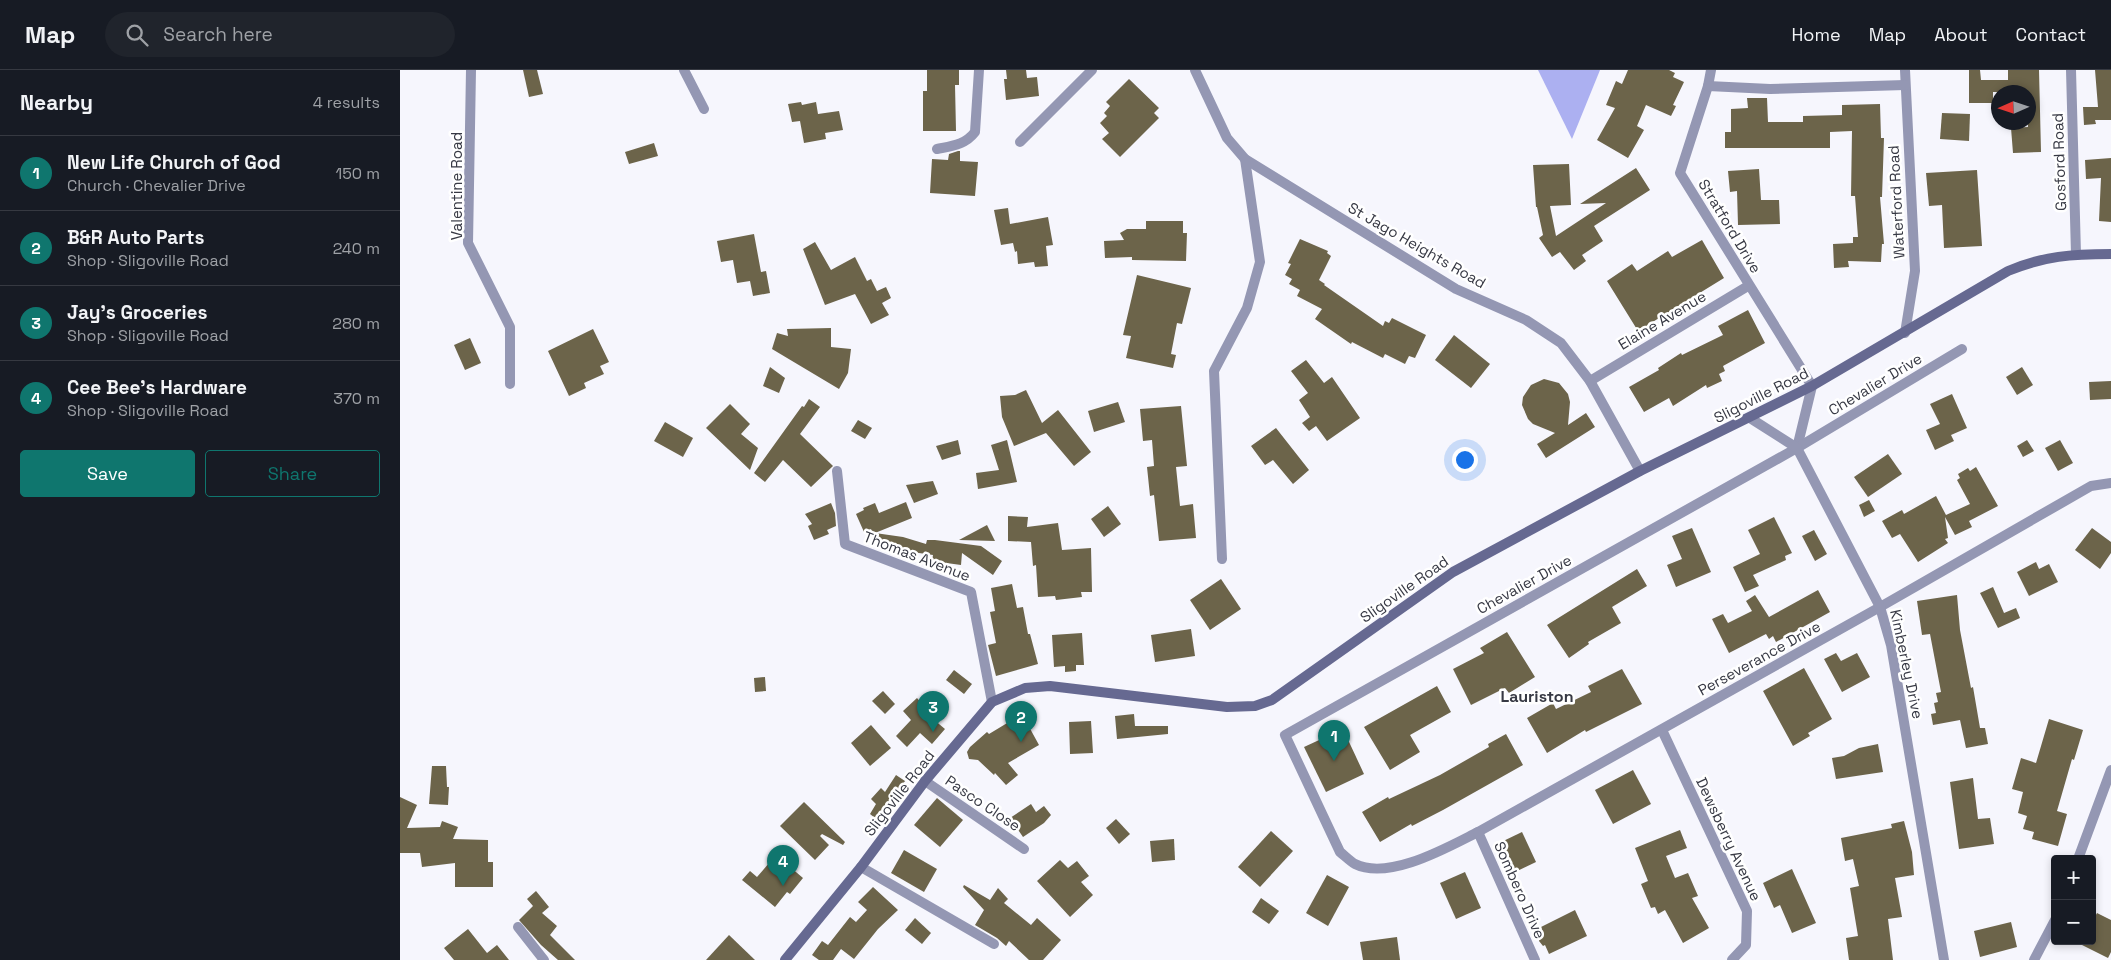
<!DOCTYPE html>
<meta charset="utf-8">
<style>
:root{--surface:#171b24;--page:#20242c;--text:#f1f3f6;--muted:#9ea1a6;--line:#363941;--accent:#0f766e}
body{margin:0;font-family:"Space Grotesk",sans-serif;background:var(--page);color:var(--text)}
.controls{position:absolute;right:15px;bottom:15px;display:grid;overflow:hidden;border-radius:5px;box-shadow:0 2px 8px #0003}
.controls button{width:45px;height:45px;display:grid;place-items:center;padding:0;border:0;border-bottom:1px solid var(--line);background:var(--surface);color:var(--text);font:25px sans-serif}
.compass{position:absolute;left:1591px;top:15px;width:45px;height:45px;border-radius:50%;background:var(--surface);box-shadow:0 2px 8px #0003;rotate:267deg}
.you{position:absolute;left:1064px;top:389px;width:18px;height:18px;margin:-12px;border:4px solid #fff;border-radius:50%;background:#1a73e8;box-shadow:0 0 0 8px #1a73e833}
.badge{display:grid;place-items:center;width:32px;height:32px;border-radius:50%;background:var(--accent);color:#fff;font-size:16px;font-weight:700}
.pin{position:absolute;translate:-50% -41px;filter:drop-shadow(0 1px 2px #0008)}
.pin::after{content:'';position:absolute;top:26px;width:18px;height:15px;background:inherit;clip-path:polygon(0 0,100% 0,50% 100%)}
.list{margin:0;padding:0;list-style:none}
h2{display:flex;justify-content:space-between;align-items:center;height:65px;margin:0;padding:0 20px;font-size:21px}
h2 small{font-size:16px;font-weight:400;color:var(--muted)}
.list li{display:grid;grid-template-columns:32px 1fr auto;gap:15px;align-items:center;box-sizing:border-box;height:75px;padding:0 20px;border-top:1px solid var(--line)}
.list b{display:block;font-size:19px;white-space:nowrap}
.list p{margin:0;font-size:16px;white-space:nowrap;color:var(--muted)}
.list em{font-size:16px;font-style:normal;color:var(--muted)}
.actions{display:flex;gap:10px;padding:15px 20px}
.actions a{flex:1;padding:11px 0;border:1px solid var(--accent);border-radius:5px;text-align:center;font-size:18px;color:var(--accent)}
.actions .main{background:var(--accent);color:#fff}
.icon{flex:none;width:28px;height:28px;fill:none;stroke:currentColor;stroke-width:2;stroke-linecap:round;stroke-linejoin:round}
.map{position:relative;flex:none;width:1711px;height:890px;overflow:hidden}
header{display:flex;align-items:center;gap:30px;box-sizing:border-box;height:70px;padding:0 25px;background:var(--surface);border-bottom:1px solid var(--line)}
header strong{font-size:24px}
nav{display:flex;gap:28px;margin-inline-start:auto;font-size:18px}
.search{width:350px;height:45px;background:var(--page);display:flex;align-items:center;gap:12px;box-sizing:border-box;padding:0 18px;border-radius:28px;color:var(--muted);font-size:19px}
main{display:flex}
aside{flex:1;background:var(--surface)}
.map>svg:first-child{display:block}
</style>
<header>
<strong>Map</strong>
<div class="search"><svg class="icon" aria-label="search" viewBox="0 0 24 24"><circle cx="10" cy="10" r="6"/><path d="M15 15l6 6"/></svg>Search here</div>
<nav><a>Home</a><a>Map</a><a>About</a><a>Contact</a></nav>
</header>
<main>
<aside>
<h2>Nearby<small>4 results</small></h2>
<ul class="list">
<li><span class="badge">1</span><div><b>New Life Church of God</b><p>Church · Chevalier Drive</p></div><em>150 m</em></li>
<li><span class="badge">2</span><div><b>B&amp;R Auto Parts</b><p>Shop · Sligoville Road</p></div><em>240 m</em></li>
<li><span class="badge">3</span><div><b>Jay's Groceries</b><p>Shop · Sligoville Road</p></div><em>280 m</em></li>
<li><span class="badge">4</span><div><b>Cee Bee's Hardware</b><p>Shop · Sligoville Road</p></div><em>370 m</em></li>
</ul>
<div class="actions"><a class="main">Save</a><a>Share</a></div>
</aside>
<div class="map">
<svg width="1711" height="890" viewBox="0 0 1711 890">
<rect width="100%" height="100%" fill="#f6f6fd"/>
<polygon fill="#acb0f1" points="1138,0 1200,0 1172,69"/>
<g fill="#6c644a">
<polygon points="123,0 137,0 143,24 129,27"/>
<polygon points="527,0 559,0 559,15 555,15 556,61 523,61 523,21 527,21"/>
<polygon points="606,0 626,0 627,8 637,7 639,26 606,30 604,9 607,9"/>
<polygon points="1228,0 1269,0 1275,3 1273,7 1284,12 1273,35 1276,36 1271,46 1246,35 1237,56 1244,60 1228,88 1197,70 1215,38 1206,35 1216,11 1222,14"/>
<polygon points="1569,0 1580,0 1581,10 1608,10 1608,0 1639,0 1641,82 1613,83 1611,58 1628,57 1628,22 1593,22 1593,33 1569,33"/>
<polygon points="1695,0 1711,0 1711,50 1695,50 1696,54 1684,55 1683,37 1698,37"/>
<polygon points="729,9 759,38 754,43 759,48 720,87 702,69 709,63 700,53 707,46 704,43 710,36 706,32"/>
<polygon points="1347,28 1367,28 1368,52 1403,52 1403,46 1442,45 1442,35 1480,34 1481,68 1484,68 1482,127 1480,127 1484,174 1482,174 1481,192 1448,191 1449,197 1434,198 1433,174 1453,173 1453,167 1458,167 1455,126 1451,126 1452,61 1430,62 1430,78 1325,78 1325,62 1331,62 1331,39 1348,38"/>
<polygon points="401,32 402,35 416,32 418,44 439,41 443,60 425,63 426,69 404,73 400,51 392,52 388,34"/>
<polygon points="1542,43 1570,44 1569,71 1540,69"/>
<polygon points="254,73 258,86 229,94 225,82"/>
<polygon points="558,81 560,81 560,91 578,92 575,126 530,123 532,89 548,90 549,84"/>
<polygon points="1711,88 1711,152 1699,151 1701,108 1686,109 1685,90"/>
<polygon points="1169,94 1171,135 1150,136 1156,166 1206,133 1180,134 1236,98 1250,120 1194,156 1203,171 1182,185 1186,191 1174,200 1160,182 1152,187 1139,168 1143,165 1137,137 1136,137 1133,95"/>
<polygon points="1359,99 1361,130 1379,130 1380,154 1338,155 1337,121 1330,122 1328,101"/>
<polygon points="1577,100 1582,176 1544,178 1542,135 1529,136 1526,103"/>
<polygon points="608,138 610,154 648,147 653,175 646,176 648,196 635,197 634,192 618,194 617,181 615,182 613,173 601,175 594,140"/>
<polygon points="746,151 783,151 783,163 787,163 786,191 732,190 732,187 705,188 704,171 724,170 720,163 727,159 746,159"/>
<polygon points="354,164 361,202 366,201 370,223 353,226 350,211 337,213 333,190 321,192 317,171"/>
<polygon points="900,169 928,181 927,183 931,186 919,210 925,214 924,215 983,256 985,251 989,253 992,248 1026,265 1015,288 1009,286 1005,294 985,284 983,288 952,272 951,274 915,249 922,239 897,226 900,220 889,214 892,209 885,205 891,194 888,193"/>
<polygon points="1302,170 1324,208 1238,261 1207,211 1232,194 1237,201 1268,181 1272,187"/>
<polygon points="415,172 431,200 455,187 467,211 471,209 477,221 486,217 491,228 482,233 489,245 471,254 455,224 425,235 403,179"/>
<polygon points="737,205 791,218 782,254 777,253 771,284 776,285 773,298 726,288 731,266 723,265"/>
<polygon points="1348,240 1365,273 1323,296 1325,301 1319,304 1322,311 1307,318 1306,315 1273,336 1269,328 1244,342 1229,317 1259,300 1258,298 1281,283 1282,285 1323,265 1318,256"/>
<polygon points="431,258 431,277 451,279 448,303 439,319 372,279 377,263 388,266 387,259"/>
<polygon points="193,259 209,292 200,296 204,304 184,313 186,318 169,326 148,281"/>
<polygon points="1054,265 1090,294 1071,318 1035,290"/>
<polygon points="70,268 81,293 65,300 54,275"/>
<polygon points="906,290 924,313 932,307 960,348 927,371 916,356 909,361 902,353 910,347 899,330 908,323 891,301"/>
<polygon points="370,297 385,308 379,323 363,316"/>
<polygon points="1622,297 1633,315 1617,325 1606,307"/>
<polygon points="1144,309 1159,313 1168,324 1170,332 1168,355 1186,343 1195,357 1146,388 1137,374 1155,363 1133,354 1128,349 1122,335 1123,327 1131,315"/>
<polygon points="1711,311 1711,329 1690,330 1689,312"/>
<polygon points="626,320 642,353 658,340 691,382 674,396 646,363 614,376 602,347 600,326 615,325"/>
<polygon points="1552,324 1567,358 1551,365 1554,371 1535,380 1526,360 1540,354 1530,334"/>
<polygon points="409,329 420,337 400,364 433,396 411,417 383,390 365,412 354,403 402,336 404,337"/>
<polygon points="718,332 725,352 694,362 688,341"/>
<polygon points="330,334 350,354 341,364 358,378 350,400 306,358"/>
<polygon points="781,336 787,396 776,397 780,436 793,434 796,468 759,471 754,425 750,426 747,397 754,396 752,370 743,371 740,339"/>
<polygon points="458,350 472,358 465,369 451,361"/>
<polygon points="265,352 293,368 283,387 254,371"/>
<polygon points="876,358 909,400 893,414 873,390 865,395 851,376"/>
<polygon points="558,370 561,384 542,390 536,376"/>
<polygon points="607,370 617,412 578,419 576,403 599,400 591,375"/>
<polygon points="1627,370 1634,381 1623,387 1617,376"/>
<polygon points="1660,370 1673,393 1658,401 1645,378"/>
<polygon points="1488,384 1502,404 1468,427 1454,407"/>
<polygon points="1576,397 1598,436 1569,451 1572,457 1555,465 1545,447 1548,468 1545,469 1548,473 1518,492 1500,464 1492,468 1482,451 1502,440 1504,444 1536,426 1546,445 1570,434 1557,410 1560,408 1558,404 1568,398 1570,401"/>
<polygon points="533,411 538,424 514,433 506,415"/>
<polygon points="1469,430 1475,441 1464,447 1459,435"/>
<polygon points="506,432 512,448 475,463 503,467 526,474 527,470 535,470 581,476 602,491 593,505 562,483 561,495 532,491 533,485 512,482 511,486 478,476 471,459 464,462 456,444 464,440 463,438 475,433 479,443"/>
<polygon points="431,433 435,443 436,456 427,460 429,464 414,470 408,456 412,454 405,444"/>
<polygon points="708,436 721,454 704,467 691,449"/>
<polygon points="608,446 628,447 627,457 658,453 662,480 691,478 692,522 681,522 682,527 656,530 655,526 638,527 636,495 633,496 631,472 608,471"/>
<polygon points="1374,447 1392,483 1385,486 1386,490 1353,505 1359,516 1345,522 1333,497 1360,484 1348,460"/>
<polygon points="587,455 595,471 559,470"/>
<polygon points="1292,458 1311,502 1276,517 1267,495 1282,489 1272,466"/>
<polygon points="1692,458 1711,472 1711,483 1700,499 1675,480"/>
<polygon points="1414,460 1427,484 1415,491 1402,466"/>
<polygon points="1636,492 1639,499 1649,494 1658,512 1629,526 1617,502"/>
<polygon points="1237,499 1247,516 1212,537 1221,553 1188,572 1189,574 1169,588 1147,555"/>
<polygon points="821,509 841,539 810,560 790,530"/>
<polygon points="612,514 617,538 623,537 628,564 630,564 638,594 596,606 588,575 596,573 590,542 595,541 591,518"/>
<polygon points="1593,517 1604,543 1616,538 1620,548 1598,558 1580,523"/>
<polygon points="1418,520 1430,542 1376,572 1373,566 1369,569 1366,564 1329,583 1312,549 1323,544 1328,553 1352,541 1346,531 1355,525 1369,547"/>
<polygon points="1557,525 1560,560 1571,618 1573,617 1580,658 1585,658 1588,674 1566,678 1560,650 1533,655 1531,644 1536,643 1534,633 1538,632 1536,623 1541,622 1530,564 1522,565 1517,531"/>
<polygon points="791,559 795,586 755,592 751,565"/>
<polygon points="1107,562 1135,607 1109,623 1105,618 1071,635 1053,599 1084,583 1080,578"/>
<polygon points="682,563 684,595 676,595 676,601 665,602 665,596 654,597 652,565"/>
<polygon points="1436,583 1441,591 1457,583 1470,607 1442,622 1424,589"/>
<polygon points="1404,598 1432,649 1408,663 1410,666 1393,676 1363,621"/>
<polygon points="1222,599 1242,634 1186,662 1185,660 1147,683 1127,648 1153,633 1156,639 1191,622 1188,616"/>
<polygon points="554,600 572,614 564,624 546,610"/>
<polygon points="365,607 366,621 355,622 354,608"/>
<polygon points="1037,616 1051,642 1010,665 1020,682 990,700 964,657"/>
<polygon points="483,621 495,634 485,644 472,631"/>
<polygon points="517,628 529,642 527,644 545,659 532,674 520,663 507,677 496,666 511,650 503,641"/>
<polygon points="622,644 639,675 608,693 618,705 606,715 595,703 594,705 578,690 569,689 567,682 570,677 587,662 589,664"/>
<polygon points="734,644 735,656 768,656 768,664 717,669 715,646"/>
<polygon points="1649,649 1683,660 1674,690 1672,689 1657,741 1667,744 1658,776 1632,769 1634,762 1623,759 1627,746 1618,743 1623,722 1612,719 1621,688 1636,693"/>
<polygon points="691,651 693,683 670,684 669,652"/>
<polygon points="471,655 491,678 470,696 451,673"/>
<polygon points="943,659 964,704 926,722 904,677"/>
<polygon points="1106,664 1123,695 1043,740 1012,756 1011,754 980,772 962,742 988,727 989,729 1040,705 1089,677 1088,674"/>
<polygon points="1478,674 1483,702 1436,709 1432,688 1444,686 1459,678"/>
<polygon points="32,696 46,696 47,717 49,717 48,735 29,734"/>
<polygon points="1233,700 1251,734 1213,754 1195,720"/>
<polygon points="496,705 505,711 496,726 475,748 470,744 476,734 471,729 481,718 485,722"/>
<polygon points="1573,708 1578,749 1590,748 1594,774 1559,779 1550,712"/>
<polygon points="0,727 17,735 7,758 40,757 42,751 58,757 53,769 88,770 88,792 93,792 93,817 55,817 55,793 22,797 20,783 0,783"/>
<polygon points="537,728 563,750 540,777 514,755"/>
<polygon points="404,732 445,772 443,775 422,764 420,766 429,775 415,790 380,756"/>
<polygon points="631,734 636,742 644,736 651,745 644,753 623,767 610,748"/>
<polygon points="716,749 730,764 719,774 706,758"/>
<polygon points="1504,751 1512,782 1514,805 1495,808 1502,847 1488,849 1493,890 1449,890 1446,868 1458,866 1450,818 1459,816 1453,789 1445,791 1441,768 1492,758 1491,754"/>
<polygon points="1280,760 1287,778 1266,786 1275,808 1288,803 1298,826 1292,828 1309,858 1283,873 1265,840 1258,844 1255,837 1251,838 1241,814 1248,811 1235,778"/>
<polygon points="871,761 893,781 860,817 838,797"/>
<polygon points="1122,762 1136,792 1109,805 1095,775"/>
<polygon points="774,769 775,790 752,792 750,771"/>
<polygon points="504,780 537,799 524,822 491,803"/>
<polygon points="376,785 403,808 390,824 387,822 375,837 342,810 350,801 357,807"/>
<polygon points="660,790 668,798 677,791 689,806 681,812 693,825 670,847 637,811"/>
<polygon points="1392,799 1416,853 1392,863 1380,835 1374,838 1363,813"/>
<polygon points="1065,802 1081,838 1056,849 1040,813"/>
<polygon points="927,805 949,817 928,856 906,843"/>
<polygon points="564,815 590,830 598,818 608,829 604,833 631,855 637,848 661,870 643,890 629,890 609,871 606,876 597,868 575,855 584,840 563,817"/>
<polygon points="473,817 498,840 478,859 454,889 441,879 433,890 419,890 412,885 422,871 428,875 450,847 456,852 467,840 458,832"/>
<polygon points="136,821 149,837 142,843 157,856 150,865 175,890 158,890 141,875 119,850 133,836 127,829"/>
<polygon points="861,828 879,841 869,854 852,842"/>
<polygon points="1175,840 1187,866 1149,884 1145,875 1143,876 1139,871 1139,858"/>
<polygon points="1697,843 1711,850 1711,882 1708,888 1674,871 1692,871 1692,852"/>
<polygon points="515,848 531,863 522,874 505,860"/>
<polygon points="1611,852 1617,877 1580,887 1574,861"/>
<polygon points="68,859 87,883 97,875 109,890 54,890 44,878"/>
<polygon points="329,865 355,890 306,890"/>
<polygon points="997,867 1000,890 963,890 960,872"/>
</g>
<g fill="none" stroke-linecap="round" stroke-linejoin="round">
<g stroke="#9497b3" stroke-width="10">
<polyline points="71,0 68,173 110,257 110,314"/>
<polyline points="284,0 304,39"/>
<polyline points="795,0 827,68 845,89 1056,219 1126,250 1161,273 1190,311 1240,401"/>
<polyline points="1311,0 1308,16 1280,103 1412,316 1397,378"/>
<polyline points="1505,0 1515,201 1505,263"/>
<polyline points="1671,0 1676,184"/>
<polyline points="1308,16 1370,19 1505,15"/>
<polyline points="620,72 692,0"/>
<path d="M537,79C552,76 565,75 575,62L579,0"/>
<path d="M1562,279L1397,378L885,665L940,782C945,786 950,791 955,794C989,811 1048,777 1078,762L1480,537L1691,416L1711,413"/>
<polyline points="1190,311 1348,216"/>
<polyline points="1350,348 1397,378 1480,537 1491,575 1544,890"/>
<polyline points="437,401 445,474 571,522 592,632"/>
<polyline points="822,489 814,301 847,238 860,192 845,89"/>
<polyline points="1262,660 1347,841 1346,875 1332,890"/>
<polyline points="525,711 624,779"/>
<polyline points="1078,762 1135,890"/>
<polyline points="1678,789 1711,700"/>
<polyline points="461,797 594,874"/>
<polyline points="118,857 144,890"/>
<polyline points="1634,890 1655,850"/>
</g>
<path stroke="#666991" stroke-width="10" d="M385,890L461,797L525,711L592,632L625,618L650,616L827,637L855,636L872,630L1053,502L1240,401L1412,316L1608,201C1644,186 1672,184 1711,184"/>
</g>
<g text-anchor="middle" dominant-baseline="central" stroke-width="5" stroke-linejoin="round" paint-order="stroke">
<g font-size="15" fill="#373944" stroke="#fff">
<text transform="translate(1659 92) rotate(-92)">Gosford Road</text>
<text transform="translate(56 116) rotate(-90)">Valentine Road</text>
<text transform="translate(1496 132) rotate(-93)">Waterford Road</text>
<text transform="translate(1330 156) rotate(59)">Stratford Drive</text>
<text transform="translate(1017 175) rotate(30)">St Jago Heights Road</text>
<text transform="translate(1262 250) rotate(-31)">Elaine Avenue</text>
<text transform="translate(1475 314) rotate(-31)">Chevalier Drive</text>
<text transform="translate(1361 325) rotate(-27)">Sligoville Road</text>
<text transform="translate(517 486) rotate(21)">Thomas Avenue</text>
<text transform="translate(1124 514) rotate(-29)">Chevalier Drive</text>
<text transform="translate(1004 519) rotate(-35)">Sligoville Road</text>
<text transform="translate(1359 588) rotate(-29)">Perseverance Drive</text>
<text transform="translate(1507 594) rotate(78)">Kimberley Drive</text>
<text transform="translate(499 723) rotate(-52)">Sligoville Road</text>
<text transform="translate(583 733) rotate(34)">Pasco Close</text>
<text transform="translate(1329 769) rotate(65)">Dewsberry Avenue</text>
<text transform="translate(1120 820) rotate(66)">Sombero Drive</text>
</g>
<g font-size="16" font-weight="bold" fill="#373944" stroke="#fff">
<text x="1137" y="626">Lauriston</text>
</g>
</g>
</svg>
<div class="controls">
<button>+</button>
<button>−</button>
</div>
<svg class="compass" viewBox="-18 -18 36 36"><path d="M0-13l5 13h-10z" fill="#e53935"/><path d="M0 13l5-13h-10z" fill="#9ea1a6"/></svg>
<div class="you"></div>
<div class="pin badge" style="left:934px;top:691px">1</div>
<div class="pin badge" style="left:621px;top:672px">2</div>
<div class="pin badge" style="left:533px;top:662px">3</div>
<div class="pin badge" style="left:383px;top:816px">4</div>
</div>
</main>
